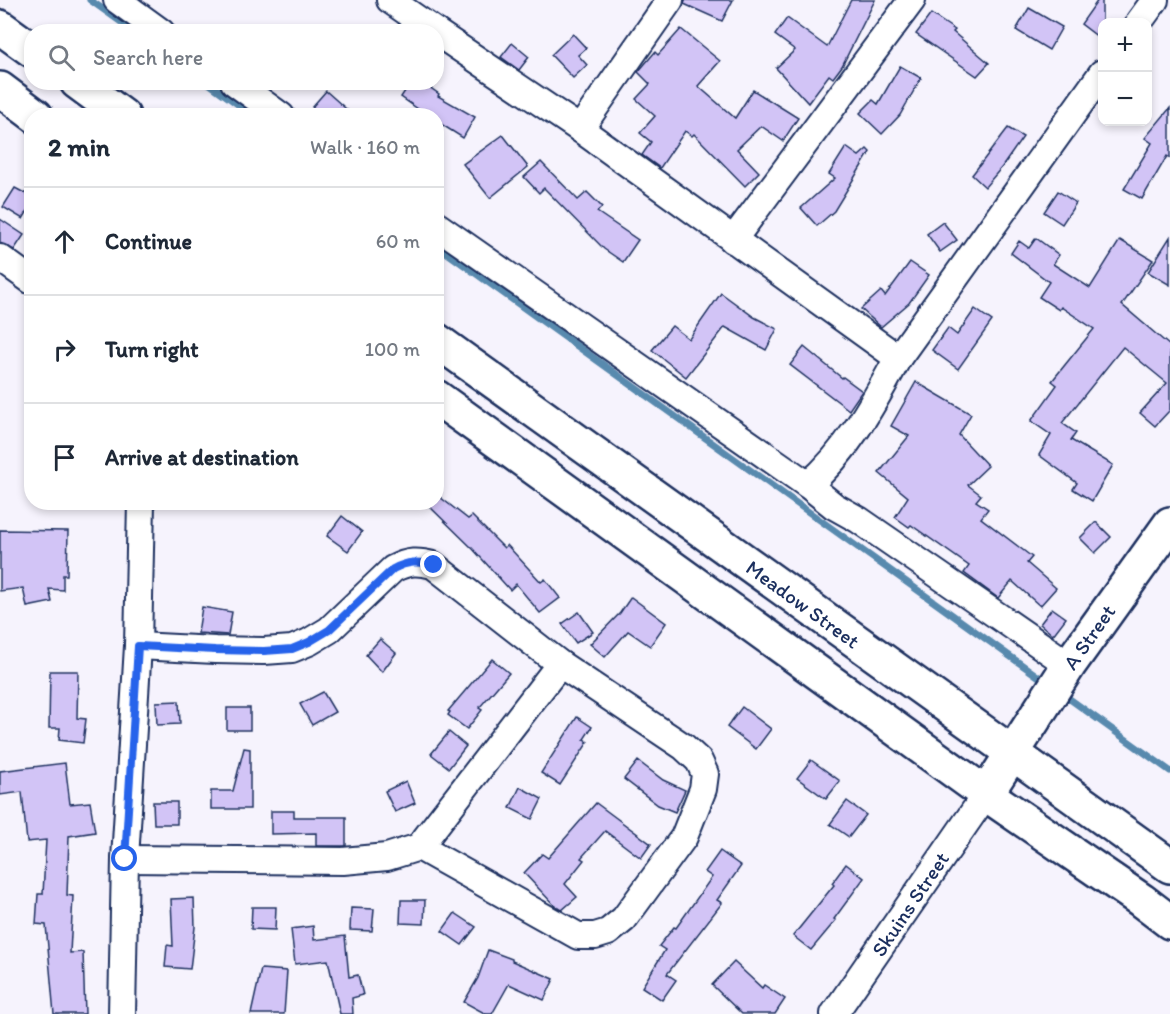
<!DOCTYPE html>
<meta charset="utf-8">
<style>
:root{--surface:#fff;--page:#f6f6f7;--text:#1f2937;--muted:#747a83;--line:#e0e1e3}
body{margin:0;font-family:Itim,sans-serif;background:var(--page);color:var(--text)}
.controls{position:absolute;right:18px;top:18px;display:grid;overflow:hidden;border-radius:12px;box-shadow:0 3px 9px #0003}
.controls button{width:54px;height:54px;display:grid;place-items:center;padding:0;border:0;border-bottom:2px solid var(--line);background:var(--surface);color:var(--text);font:30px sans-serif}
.stop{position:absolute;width:18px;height:18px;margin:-14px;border:4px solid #2563eb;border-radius:50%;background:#fff}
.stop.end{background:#2563eb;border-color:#fff;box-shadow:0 2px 6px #0008}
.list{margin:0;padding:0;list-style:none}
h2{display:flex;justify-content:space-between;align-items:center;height:78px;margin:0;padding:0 24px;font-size:26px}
h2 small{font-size:20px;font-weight:400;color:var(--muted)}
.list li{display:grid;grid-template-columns:39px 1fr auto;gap:18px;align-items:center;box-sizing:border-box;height:108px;padding:0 24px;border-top:2px solid var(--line)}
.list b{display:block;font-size:22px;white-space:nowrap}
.list em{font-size:20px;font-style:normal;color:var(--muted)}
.icon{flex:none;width:33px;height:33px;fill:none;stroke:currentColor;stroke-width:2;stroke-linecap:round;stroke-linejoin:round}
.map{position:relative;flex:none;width:1170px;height:1014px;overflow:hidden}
.search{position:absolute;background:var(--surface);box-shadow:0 3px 9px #0003;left:24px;top:24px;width:420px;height:66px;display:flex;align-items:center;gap:15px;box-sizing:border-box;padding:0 21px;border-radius:24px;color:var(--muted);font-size:22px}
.panel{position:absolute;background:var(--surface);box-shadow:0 3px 9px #0003;left:24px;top:108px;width:420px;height:402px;border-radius:24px}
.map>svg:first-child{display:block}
</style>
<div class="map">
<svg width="1170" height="1014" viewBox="0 0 1170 1014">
<rect width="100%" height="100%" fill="#f6f3fd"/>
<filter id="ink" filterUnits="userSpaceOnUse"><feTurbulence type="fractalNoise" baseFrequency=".0167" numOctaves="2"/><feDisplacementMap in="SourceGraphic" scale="12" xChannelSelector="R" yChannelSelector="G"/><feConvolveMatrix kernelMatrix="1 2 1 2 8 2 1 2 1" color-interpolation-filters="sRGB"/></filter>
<g filter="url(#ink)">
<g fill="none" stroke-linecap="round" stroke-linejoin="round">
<g stroke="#598aae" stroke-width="7">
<polyline points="90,0 135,32"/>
<polyline points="207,82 254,116"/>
<polyline points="436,245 1046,682"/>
<polyline points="1060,692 1170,771"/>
</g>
</g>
<g fill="#d2c4f6" stroke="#1b2f5e" stroke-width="1.5">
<polygon points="685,0 733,0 722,21 684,4"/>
<polygon points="851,0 875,0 842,66 833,78 829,75 808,103 776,68 795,50 775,35 787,18 827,47"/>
<polygon points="1098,0 1102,0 1102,40 1081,24"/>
<polygon points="1029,8 1062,27 1049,50 1016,30"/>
<polygon points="931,14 955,30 953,32 989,63 977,76 916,34"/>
<polygon points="681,29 720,61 698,86 735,118 753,90 798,118 783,141 761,126 737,149 759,172 745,186 694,134 692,136 685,131 660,168 642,155 651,142 640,133 655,116 636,99 650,84 638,72 655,52 658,55"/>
<polygon points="573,34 586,48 578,55 587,65 573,78 551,55"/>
<polygon points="512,43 529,57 519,70 501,57"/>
<polygon points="900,66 921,78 900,115 882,134 860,113 873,100 878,104"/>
<polygon points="411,82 422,82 439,94 438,96 475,117 463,138 436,121 436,116 428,116 401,97"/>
<polygon points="326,91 354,116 323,116 312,107"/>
<polygon points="1170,108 1170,158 1167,156 1142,199 1124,189 1152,143 1145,138"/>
<polygon points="1008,128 1023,137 1002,167 985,187 972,175"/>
<polygon points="503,135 528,167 490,198 463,164"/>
<polygon points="846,147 859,156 867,149 870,152 834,211 817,226 801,208 835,178 829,174"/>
<polygon points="541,162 578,200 587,192 602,207 597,212 638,240 623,262 604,249 544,188 539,193 524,177"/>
<polygon points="15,188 32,197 32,204 23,219 3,207"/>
<polygon points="1058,191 1076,203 1062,224 1044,212"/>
<polygon points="0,219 24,235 14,250 0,243"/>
<polygon points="943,222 957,240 940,252 927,234"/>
<polygon points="1170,237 1170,285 1148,272"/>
<polygon points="1036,238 1059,255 1053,264 1090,288 1120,240 1153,260 1122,305 1170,346 1170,410 1155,426 1140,413 1167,383 1123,347 1062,423 1076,433 1071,440 1113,465 1092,501 1073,489 1077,483 1039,455 1051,435 1031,421 1057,385 1052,381 1094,329 1061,307 1059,310 1039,297 1049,282 1011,253 1019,241 1029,248"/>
<polygon points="910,262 929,275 909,303 881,327 861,309 881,291 885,296"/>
<polygon points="721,293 754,317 777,329 766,350 725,327 686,377 652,350 672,326 689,339"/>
<polygon points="975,309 992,321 958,369 932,350 948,328 957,335"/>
<polygon points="804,347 842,378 843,377 862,391 849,410 790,365"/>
<polygon points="916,382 971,414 959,435 988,466 968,485 981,495 976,501 988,509 981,518 1032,557 1027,563 1056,588 1040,606 1012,581 998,598 964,573 969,566 911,525 909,527 895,517 908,497 879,473 909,436 891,426"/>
<polygon points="436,494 468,519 472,516 504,548 507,545 541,582 545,579 560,598 540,613 516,584 510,590 473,549 425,502 436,502"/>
<polygon points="342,516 362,532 348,551 327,536"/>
<polygon points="1096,522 1111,537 1095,553 1080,538"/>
<polygon points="0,530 68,531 67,575 63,575 63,590 49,589 52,602 27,607 23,588 0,591"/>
<polygon points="631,597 666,623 650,646 628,631 605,657 590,644 620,613"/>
<polygon points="202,607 232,612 228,635 198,633"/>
<polygon points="1052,608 1066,618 1053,635 1040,624"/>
<polygon points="579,612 593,632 576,643 562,624"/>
<polygon points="380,639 396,653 382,672 366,655"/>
<polygon points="492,659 509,673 479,708 482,710 467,729 448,715 450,712 448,711"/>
<polygon points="50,671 78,671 77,718 86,719 83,743 59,740 60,728 49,728"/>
<polygon points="323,692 335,712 312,725 300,704"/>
<polygon points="179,701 180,724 157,725 156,702"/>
<polygon points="742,707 771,729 756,749 727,727"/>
<rect x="227" y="708" width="23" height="22"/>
<polygon points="577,717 592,727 584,739 588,742 560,785 541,773"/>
<polygon points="449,732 466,746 449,768 431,754"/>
<polygon points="244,748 250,749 250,809 211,809 211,791 233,791"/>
<polygon points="811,760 840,781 826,799 797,778"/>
<polygon points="638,761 663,780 685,790 675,812 658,805 624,779"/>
<polygon points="65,763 70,804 90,802 95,832 69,836 67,895 73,896 70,953 83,952 85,1014 54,1014 46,925 36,924 38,894 43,894 46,840 27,842 22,792 0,795 0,771"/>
<polygon points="406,781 415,803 395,812 385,791"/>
<polygon points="520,787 542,799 532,819 510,808"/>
<polygon points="847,801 866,815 849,837 830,824"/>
<polygon points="153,802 177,802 177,824 154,824"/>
<polygon points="596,803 651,844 641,858 605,831 581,858 584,860 565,884 577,897 562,910 554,905 524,873 542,854 548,858"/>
<polygon points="271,811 294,811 294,817 346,817 346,846 316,846 316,833 271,834"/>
<polygon points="720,851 741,866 717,900 722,903 667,974 676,980 662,1000 642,987 665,950 659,946 674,927 676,928 712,877 705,872"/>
<polygon points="846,864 864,878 834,919 836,920 811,950 793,936 834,885 832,883"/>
<polygon points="194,898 195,927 190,969 165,967 167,945 173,946 171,899"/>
<polygon points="401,900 425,900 424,924 400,923"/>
<polygon points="252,907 276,907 275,930 251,929"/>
<polygon points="351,908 374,909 372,931 350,930"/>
<polygon points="455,913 476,927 462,945 442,931"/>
<polygon points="313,926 314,940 345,936 349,977 358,975 363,995 352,998 353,1014 340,1014 328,960 295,964 291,929"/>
<polygon points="488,950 512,959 512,961 554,979 544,1000 509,984 492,1014 486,1014 464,1002 478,978"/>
<polygon points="734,962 762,988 764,985 785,999 775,1014 742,1014 712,985"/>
<polygon points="261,969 287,971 284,1014 251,1014"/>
</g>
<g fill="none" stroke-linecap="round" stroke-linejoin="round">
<defs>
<g id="minor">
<polyline points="117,0 161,32"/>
<polyline points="390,0 436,32"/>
<polyline points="1139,22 1155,0"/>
<polyline points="436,32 580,129 898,358 1102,73"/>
<polyline points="234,82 281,116"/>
<polyline points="580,129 670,0"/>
<polyline points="436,225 808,485"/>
<polyline points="733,240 912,0"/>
<polyline points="0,258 32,281"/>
<path d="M898,358C873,404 848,451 808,485L834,506L859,520L1069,665"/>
<path d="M138,646L215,650L264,651L292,649L309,642L329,630L393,569C408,561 418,561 433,565L560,664L684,747L699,761L705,774L703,789L684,837L624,919L608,932L595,936H578L419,847"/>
<polyline points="125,859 343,861 387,857 419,847 560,664"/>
<polyline points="122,1014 125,859 138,646 141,502"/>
<polyline points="834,1014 986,794"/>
</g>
<g id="tertiary">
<polyline points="0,27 32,50"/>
<polyline points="77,82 123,116"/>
<polyline points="0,89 36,116"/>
<polyline points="436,340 1170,866"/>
<polyline points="436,397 986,794 1141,900 1170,922"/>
<polyline points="986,794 1069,665 1170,524"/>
</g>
</defs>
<use href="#minor" stroke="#1b2f5e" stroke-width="30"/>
<use href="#tertiary" stroke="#1b2f5e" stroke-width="38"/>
<use href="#minor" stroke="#fff" stroke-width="26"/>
<use href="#tertiary" stroke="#fff" stroke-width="33"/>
</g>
</g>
<g fill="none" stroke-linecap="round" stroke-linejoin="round" filter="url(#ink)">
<path stroke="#2563eb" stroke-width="8" d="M125,859L138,646L215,650L264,651L292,649L309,642L329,630L393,569C408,561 418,561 434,565"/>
</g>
<g text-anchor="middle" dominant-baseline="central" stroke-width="4.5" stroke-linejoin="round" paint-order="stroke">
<g font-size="21" fill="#1b2f5e" stroke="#fff">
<text transform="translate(803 604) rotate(36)">Meadow Street</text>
<text transform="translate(1089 637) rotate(-55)">A Street</text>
<text transform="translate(910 904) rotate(-56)">Skuins Street</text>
</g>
</g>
</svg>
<div class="controls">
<button>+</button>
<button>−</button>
</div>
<div class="stop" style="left:125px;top:859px"></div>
<div class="stop end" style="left:434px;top:565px"></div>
<div class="search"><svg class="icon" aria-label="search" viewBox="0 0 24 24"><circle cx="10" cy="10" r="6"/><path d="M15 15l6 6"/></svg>Search here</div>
<section class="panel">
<h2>2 min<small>Walk · 160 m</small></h2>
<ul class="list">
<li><svg class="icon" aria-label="ahead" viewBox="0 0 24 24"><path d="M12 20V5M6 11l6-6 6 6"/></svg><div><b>Continue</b></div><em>60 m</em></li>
<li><svg class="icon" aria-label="right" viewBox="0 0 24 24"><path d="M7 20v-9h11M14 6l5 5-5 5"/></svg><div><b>Turn right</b></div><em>100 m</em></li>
<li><svg class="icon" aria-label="arrive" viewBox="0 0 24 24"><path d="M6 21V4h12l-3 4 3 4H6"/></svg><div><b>Arrive at destination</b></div></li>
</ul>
</section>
</div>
